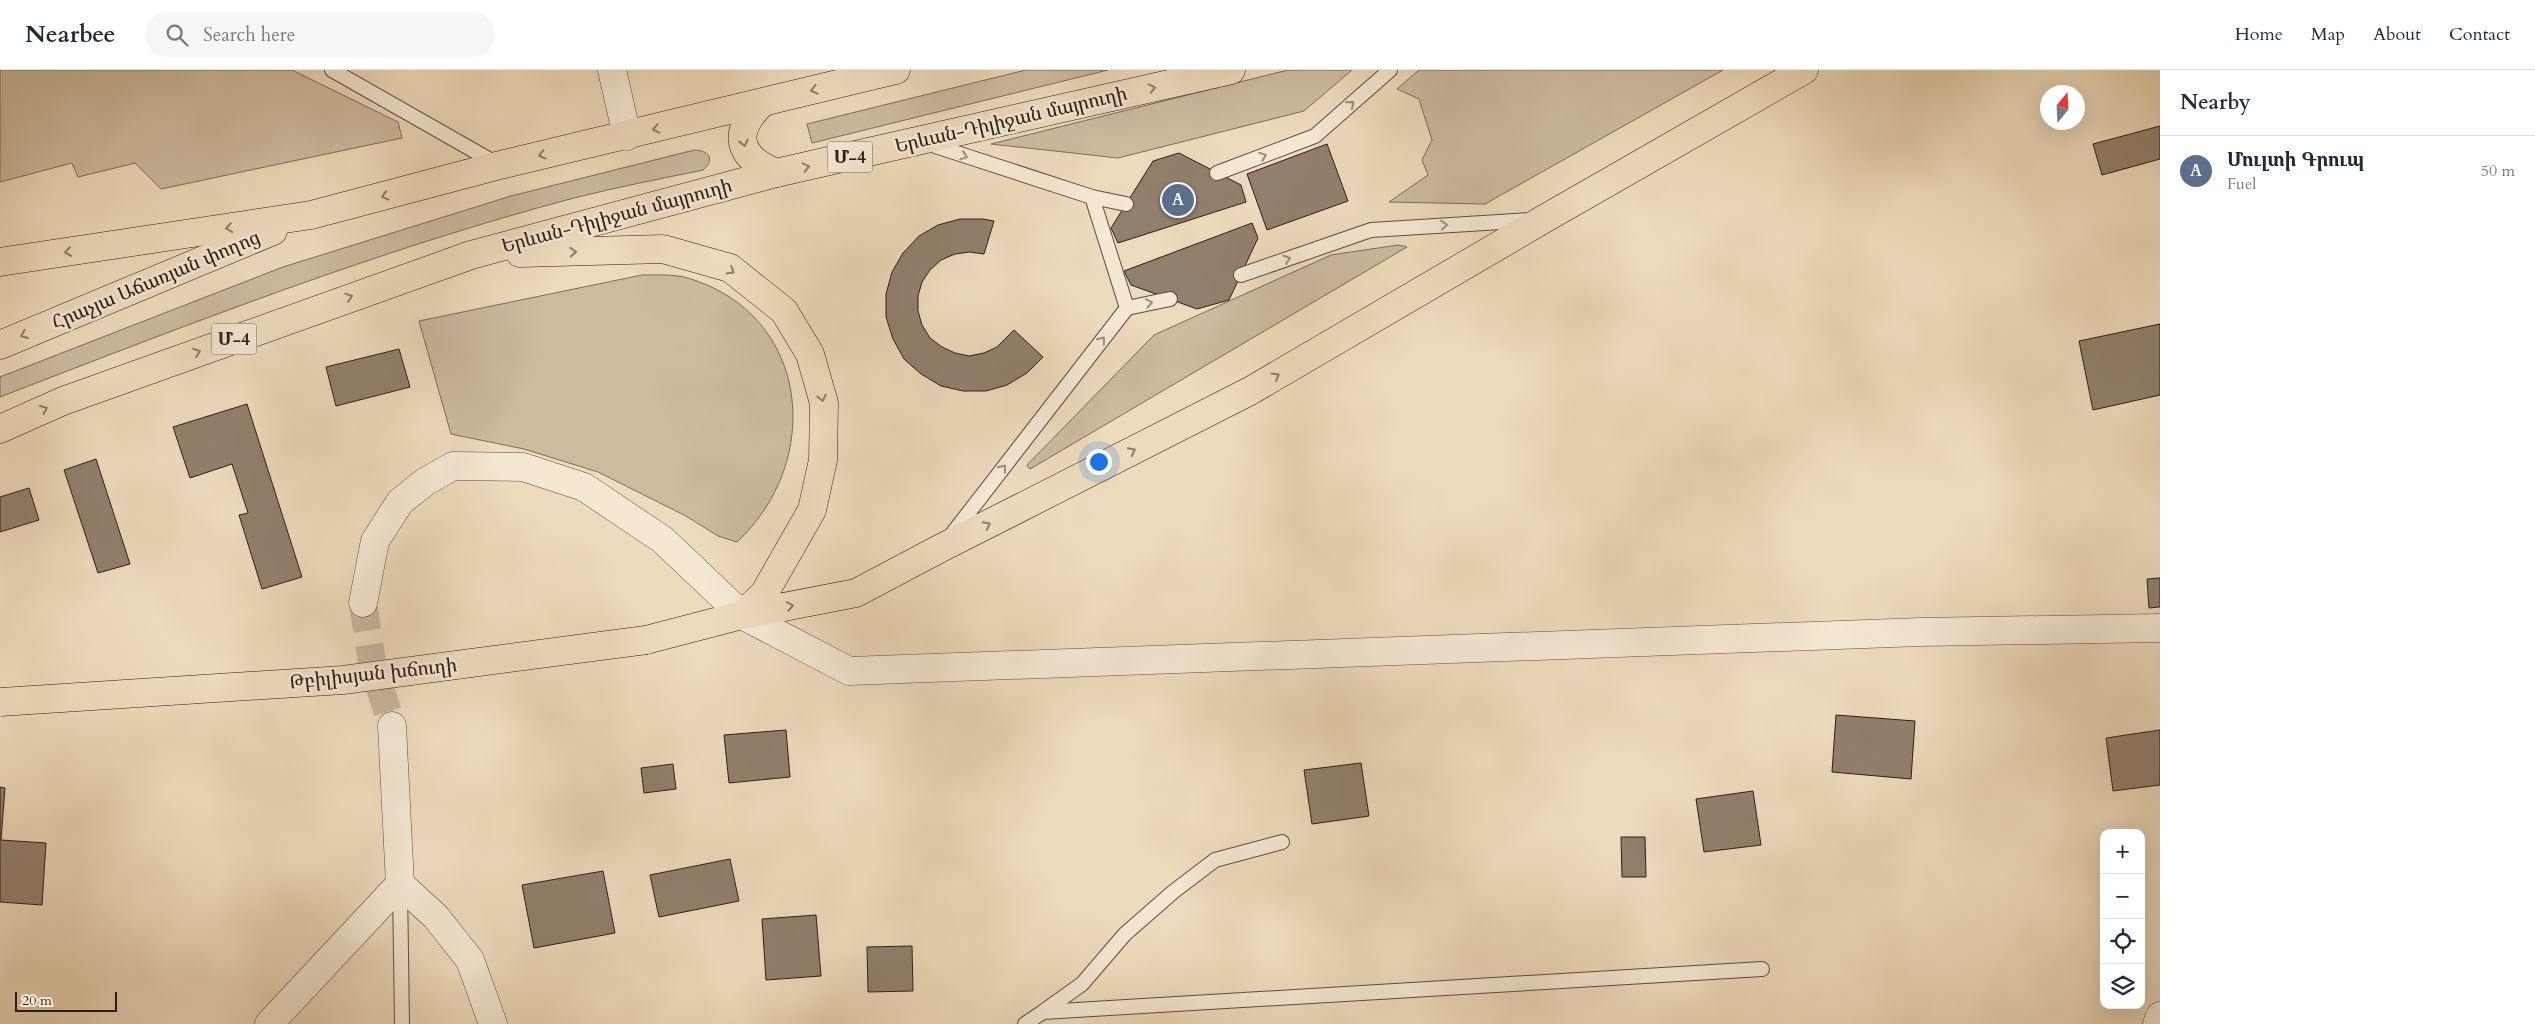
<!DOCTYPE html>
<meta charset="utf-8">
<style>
:root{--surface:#fff;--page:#f6f6f7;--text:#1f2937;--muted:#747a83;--line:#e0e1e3;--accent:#8f2418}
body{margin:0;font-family:Cardo,"Noto Serif Armenian",serif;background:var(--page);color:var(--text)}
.controls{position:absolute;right:15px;bottom:15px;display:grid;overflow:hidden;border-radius:10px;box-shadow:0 5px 20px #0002}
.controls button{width:45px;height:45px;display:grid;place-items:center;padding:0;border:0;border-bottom:1px solid var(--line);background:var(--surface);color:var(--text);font:25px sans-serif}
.compass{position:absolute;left:2040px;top:15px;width:45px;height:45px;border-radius:50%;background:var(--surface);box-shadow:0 5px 20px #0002;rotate:18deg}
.scale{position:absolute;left:15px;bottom:12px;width:102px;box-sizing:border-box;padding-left:5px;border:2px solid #2d1d17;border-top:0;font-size:14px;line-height:18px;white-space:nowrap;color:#2d1d17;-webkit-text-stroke:4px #f4e8d3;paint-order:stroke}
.you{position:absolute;left:1098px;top:391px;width:18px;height:18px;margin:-12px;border:4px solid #fff;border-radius:50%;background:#1a73e8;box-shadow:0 0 0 8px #1a73e833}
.badge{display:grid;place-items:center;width:32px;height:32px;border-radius:50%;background:var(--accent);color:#fff;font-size:16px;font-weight:700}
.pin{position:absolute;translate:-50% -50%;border:2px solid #fff;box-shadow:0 1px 5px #0006}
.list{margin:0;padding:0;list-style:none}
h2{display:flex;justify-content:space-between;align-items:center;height:65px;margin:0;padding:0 20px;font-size:21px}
h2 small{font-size:16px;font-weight:400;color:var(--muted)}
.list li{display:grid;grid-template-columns:32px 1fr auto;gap:15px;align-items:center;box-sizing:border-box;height:70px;padding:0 20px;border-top:1px solid var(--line)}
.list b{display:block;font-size:19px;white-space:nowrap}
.list p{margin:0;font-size:16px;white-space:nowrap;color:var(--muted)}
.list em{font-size:16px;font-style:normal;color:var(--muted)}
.icon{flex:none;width:28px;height:28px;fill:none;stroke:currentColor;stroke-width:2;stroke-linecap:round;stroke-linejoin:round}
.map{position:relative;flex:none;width:2160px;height:954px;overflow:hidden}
header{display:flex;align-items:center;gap:30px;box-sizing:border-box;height:70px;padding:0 25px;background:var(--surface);border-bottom:1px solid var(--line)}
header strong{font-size:24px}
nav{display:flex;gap:28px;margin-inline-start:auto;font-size:18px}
.search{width:350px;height:45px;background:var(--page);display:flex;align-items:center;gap:12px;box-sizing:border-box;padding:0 18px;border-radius:28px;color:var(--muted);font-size:19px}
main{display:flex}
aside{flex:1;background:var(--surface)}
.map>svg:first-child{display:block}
</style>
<header>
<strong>Nearbee</strong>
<div class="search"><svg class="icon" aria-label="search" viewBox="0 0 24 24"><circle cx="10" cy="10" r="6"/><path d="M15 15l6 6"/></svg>Search here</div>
<nav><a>Home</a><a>Map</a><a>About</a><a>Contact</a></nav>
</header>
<main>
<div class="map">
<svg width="2160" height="954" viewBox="0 0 2160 954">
<rect width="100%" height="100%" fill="#eedbbc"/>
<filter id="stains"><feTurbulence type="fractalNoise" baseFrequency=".004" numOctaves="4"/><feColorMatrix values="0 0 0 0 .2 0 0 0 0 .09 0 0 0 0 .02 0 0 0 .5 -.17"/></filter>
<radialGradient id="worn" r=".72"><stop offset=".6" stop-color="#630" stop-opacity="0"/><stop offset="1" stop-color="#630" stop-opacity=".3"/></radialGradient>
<g fill="#cdbba0" stroke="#7d6c5c">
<polygon points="0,0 292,0 398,52 402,68 161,119 135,93 78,107 72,93 0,112"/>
<polygon points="1026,0 1108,0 812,73 807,54"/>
<polygon points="1288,0 1352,0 1304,41 1118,88 991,74"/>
<polygon points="1419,0 1723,0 1485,134 1389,132 1428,105 1422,90 1432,70 1419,29 1397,19"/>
<path d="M694,80C708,80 716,89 703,100C660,109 617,117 574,128C378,180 189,254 0,327V307L283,197L511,126Z"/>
<polygon points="1398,175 1407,177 1030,399 1027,395 1154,265 1331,185"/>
<path d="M642,205C657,205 673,204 688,208C811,245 824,391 737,472L718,466L686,446L598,402L524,379L451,364L419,251Z"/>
</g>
<g fill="#91806d" stroke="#2d1d17">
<polygon points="2160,56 2160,89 2102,105 2093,74"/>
<polygon points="1327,74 1348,131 1267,160 1247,104"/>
<polygon points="1179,83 1241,115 1246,132 1118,173 1111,158 1153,91"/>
<polygon points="960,149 983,149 994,151 984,184 970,182 955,184 941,190 930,200 922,212 918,226 918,241 922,255 930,268 942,277 955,283 969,286 984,283 997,277 1014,260 1043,287 1027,303 1007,315 986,321 963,321 941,316 921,304 904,289 893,269 886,247 886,224 892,202 903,183 919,166 938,155"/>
<polygon points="1252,153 1258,168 1229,230 1197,239 1131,215 1124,201"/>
<polygon points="2160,254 2160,325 2093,340 2079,271"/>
<polygon points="399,279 410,317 336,336 326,297"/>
<polygon points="247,334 302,507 262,519 239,445 248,443 232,394 190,408 173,357"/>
<polygon points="96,389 130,494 98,503 64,400"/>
<polygon points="29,418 39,450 0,462 0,427"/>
<polygon points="2160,508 2160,537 2149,538 2147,509"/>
<polygon points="1836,645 1915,651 1911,709 1832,702"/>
<polygon points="786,660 790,707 729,713 724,665"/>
<polygon points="2160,660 2160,715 2113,721 2106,668"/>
<polygon points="1361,693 1369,746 1312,754 1304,700"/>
<polygon points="673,694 676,719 644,723 641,698"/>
<polygon points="0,717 5,718 1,770 46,773 42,835 0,832"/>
<polygon points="1753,721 1761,775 1704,782 1696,729"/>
<polygon points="1621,767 1645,767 1646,807 1622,807"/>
<polygon points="730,789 739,831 659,847 650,805"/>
<polygon points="603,801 615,863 534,878 522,815"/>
<polygon points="816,845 821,906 766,910 762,849"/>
<polygon points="912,876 913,921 868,922 867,877"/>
</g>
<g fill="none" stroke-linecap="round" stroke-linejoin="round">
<polyline stroke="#c7b59b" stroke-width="28" stroke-dasharray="28 14" stroke-linecap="butt" points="363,533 372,592 392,656"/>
<defs>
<g id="service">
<polyline points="332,0 499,95"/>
<polyline points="926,73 1092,127 1126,134"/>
<polyline points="1217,103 1315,66 1390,0"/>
<polyline points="1241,205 1371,160 1532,150"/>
<polyline points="1127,238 1170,229"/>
<polyline points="949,468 1127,238 1092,127"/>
<polyline points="400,815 402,954"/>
<polyline points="1044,941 1082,914 1125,864 1173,822 1215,790 1282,772"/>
<polyline points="1025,954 1043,942 1762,899"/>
</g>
<g id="minor">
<polyline points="612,0 627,66"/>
<polyline points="363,533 375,471 400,432 425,412 453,396 523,397 584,417 663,470 742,545 849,601 1920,562 2160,558"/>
<polyline points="400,814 436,847 470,890 493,954"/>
<polyline points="269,954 400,814 392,656"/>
<polyline points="2157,954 2160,946"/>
</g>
<polyline id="primary" points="646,570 742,545"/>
<g id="trunk">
<path d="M762,33C731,63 738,87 776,103"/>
<polyline points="520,183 663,179 730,198 784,241 810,284 824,333 823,390 812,440 764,524 742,545"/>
<polyline points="0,192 311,145 500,95 896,0"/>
<polyline points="0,275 273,161"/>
<polyline points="0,359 63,331 471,185 776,103 1231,0"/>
<polyline points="742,545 856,523 941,478 1250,321 1544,149 1804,0"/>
</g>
</defs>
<use href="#service" stroke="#5d4c40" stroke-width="16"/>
<use href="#minor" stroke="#5d4c40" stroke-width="29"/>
<use href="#primary" stroke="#2d1d17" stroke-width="29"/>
<use href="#trunk" stroke="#2d1d17" stroke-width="29"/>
<use href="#service" stroke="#f4e8d3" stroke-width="14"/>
<use href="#minor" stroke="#f4e8d3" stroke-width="28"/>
<use href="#primary" stroke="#eedbbc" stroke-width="28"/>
<use href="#trunk" stroke="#eedbbc" stroke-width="28"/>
<defs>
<polyline id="primary-bridge" points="0,632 343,610 646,570"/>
</defs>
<use href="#primary-bridge" stroke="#2d1d17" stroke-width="29" stroke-linecap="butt"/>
<use href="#primary-bridge" stroke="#eedbbc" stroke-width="28"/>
</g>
<defs><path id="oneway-chevron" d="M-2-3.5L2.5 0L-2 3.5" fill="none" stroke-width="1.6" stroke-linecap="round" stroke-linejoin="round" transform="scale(1.25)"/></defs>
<g stroke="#8e7c6a">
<use href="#oneway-chevron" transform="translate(1152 18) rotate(-13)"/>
<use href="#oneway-chevron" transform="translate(814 20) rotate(166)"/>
<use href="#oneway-chevron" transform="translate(656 59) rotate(167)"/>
<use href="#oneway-chevron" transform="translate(744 73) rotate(76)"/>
<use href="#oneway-chevron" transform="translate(542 85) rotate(166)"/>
<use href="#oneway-chevron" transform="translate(806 97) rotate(-13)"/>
<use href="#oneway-chevron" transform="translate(385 126) rotate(165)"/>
<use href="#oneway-chevron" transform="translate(229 158) rotate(171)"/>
<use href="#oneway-chevron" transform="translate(68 182) rotate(171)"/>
<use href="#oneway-chevron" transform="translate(573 182) rotate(-2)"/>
<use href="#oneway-chevron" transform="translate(731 201) rotate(31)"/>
<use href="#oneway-chevron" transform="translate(349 227) rotate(-19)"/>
<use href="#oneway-chevron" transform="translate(24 265) rotate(157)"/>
<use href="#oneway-chevron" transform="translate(197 282) rotate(-20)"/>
<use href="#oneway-chevron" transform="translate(1276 306) rotate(-30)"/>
<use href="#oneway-chevron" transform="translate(822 328) rotate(77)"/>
<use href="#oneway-chevron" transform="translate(44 339) rotate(-24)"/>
<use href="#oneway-chevron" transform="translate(1132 381) rotate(-27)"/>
<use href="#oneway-chevron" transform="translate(987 455) rotate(-27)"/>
<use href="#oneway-chevron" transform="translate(790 536) rotate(-11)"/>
</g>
<g stroke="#9a8d7e">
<use href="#oneway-chevron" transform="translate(1351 34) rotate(-41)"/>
<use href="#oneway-chevron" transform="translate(964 86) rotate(18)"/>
<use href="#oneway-chevron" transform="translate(1263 86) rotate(-21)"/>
<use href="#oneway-chevron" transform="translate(1444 155) rotate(-4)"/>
<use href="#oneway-chevron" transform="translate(1287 189) rotate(-19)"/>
<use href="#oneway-chevron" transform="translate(1149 233) rotate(-11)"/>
<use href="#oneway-chevron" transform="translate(1102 270) rotate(-52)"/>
<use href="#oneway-chevron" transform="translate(1003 398) rotate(-52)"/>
</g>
<g text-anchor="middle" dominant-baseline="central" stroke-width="5" stroke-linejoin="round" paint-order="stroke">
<g fill="#f4e8d3" stroke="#695a4f" stroke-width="1">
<rect x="827.5" y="71.5" width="45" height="31" rx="4"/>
<rect x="211.5" y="253.5" width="45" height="31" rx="4"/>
</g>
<g font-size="18" font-weight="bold" fill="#2d1d17">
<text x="850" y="87">Մ-4</text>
<text x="234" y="269">Մ-4</text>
</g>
<g font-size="19" fill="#2d1d17" stroke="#f4e8d3">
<text transform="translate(1011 50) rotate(-13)">Երևան-Դիլիջան մայրուղի</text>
<text transform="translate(617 146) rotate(-15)">Երևան-Դիլիջան մայրուղի</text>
<text transform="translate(156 210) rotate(-23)">Հրաչյա Աճառյան փողոց</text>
<text transform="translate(373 604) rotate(-6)">Թբիլիսյան խճուղի</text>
</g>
</g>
<rect width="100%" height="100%" filter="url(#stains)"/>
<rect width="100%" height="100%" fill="url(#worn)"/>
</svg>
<div class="controls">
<button>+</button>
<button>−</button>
<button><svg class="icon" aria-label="locate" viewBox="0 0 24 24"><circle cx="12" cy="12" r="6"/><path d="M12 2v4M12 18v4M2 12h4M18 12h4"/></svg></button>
<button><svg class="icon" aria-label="layers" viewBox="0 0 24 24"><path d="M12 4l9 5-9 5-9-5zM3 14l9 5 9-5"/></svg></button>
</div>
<svg class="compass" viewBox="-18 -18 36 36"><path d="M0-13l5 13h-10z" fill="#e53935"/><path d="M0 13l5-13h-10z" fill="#747a83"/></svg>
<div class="scale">20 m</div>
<div class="you"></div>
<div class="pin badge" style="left:1178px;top:130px;background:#5c6f8a">A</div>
</div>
<aside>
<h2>Nearby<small></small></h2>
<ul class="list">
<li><span class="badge" style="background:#5c6f8a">A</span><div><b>Մուլտի Գրուպ</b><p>Fuel</p></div><em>50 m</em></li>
</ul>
</aside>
</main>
